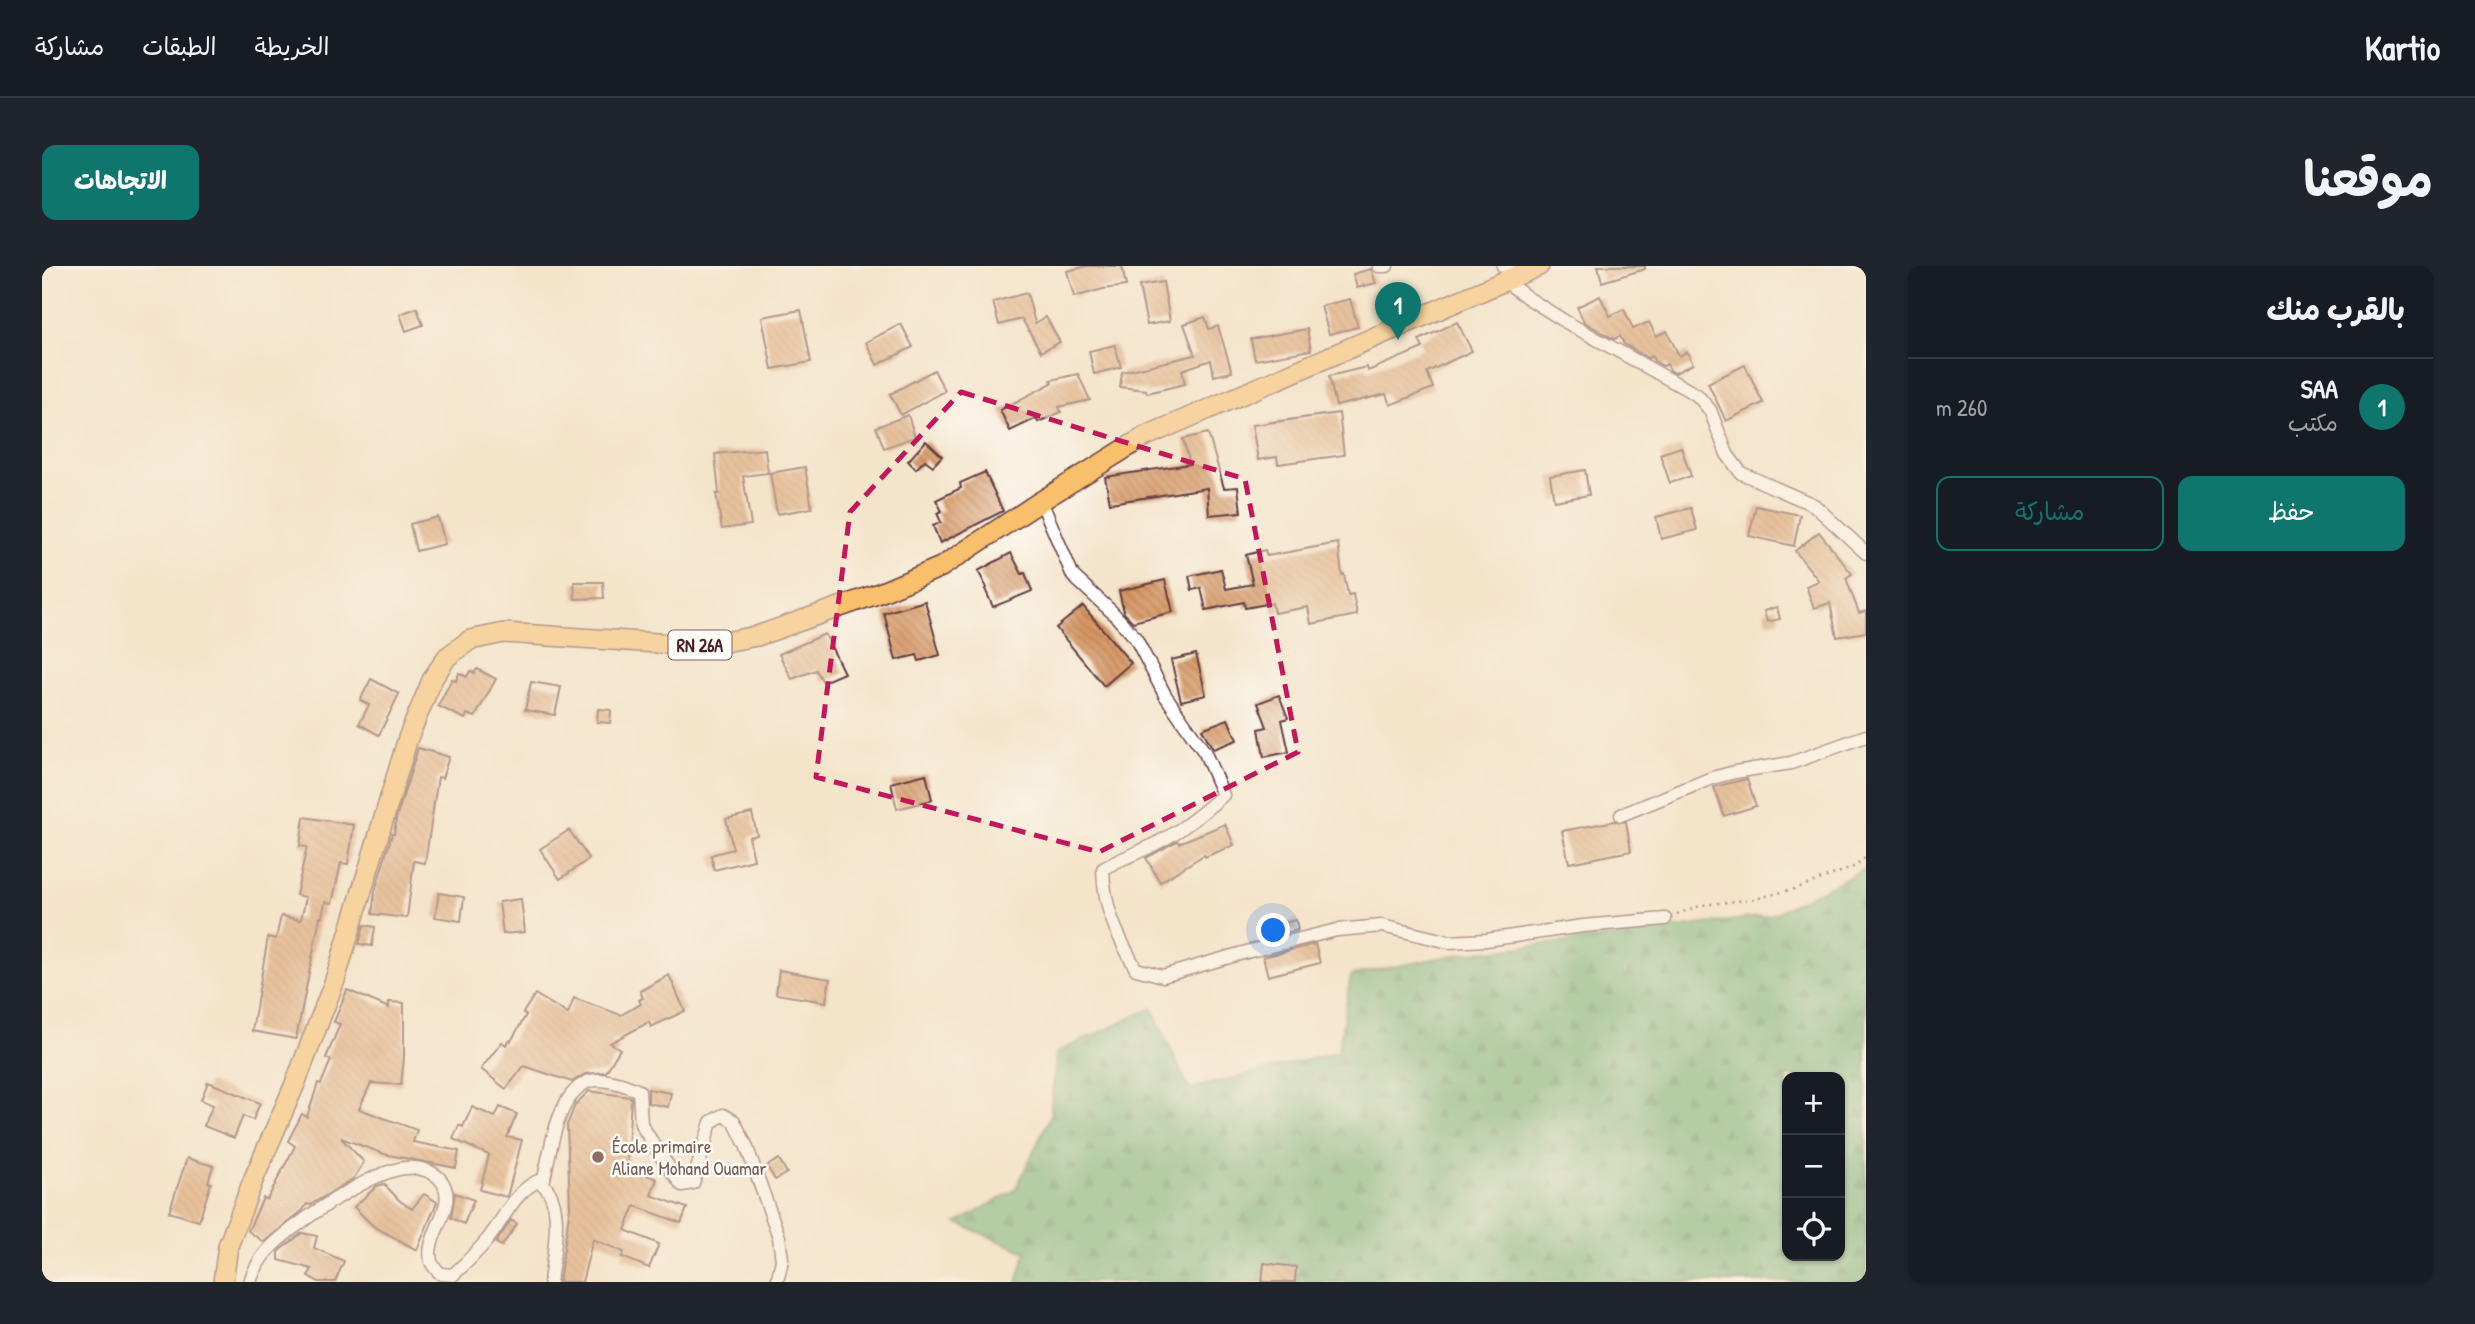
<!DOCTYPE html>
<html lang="ar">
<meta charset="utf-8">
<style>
:root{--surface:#171b24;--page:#20242c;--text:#f1f3f6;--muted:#9ea1a6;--line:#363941;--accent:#0f766e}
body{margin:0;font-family:"Patrick Hand","Playpen Sans Arabic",sans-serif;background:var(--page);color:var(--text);direction:rtl}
.controls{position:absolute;right:21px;bottom:21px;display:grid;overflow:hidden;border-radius:14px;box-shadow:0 2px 5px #0004}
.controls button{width:63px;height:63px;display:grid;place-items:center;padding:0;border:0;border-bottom:2px solid var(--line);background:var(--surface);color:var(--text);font:35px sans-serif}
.you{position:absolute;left:1232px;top:665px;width:24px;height:24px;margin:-18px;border:5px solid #fff;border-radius:50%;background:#1a73e8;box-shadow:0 0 0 10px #1a73e833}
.badge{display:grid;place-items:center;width:46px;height:46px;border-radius:50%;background:var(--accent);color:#fff;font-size:23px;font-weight:700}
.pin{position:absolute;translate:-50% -58px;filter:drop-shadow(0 2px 4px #0008)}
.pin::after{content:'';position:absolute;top:37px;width:24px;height:21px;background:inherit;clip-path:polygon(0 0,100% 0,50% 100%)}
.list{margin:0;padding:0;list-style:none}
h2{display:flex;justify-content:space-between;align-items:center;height:91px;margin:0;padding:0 28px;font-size:30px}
h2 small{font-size:23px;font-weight:400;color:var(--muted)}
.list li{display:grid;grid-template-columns:46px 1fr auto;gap:21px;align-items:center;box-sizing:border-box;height:98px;padding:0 28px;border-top:2px solid var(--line)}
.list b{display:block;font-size:26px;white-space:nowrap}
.list p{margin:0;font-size:23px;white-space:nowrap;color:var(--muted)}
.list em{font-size:23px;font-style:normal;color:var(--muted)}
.actions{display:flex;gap:14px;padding:21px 28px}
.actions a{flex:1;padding:16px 0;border:2px solid var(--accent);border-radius:14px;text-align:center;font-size:24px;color:var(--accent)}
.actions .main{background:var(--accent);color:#fff}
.icon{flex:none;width:38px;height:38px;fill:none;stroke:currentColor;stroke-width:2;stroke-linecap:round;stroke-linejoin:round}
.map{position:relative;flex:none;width:1824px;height:1016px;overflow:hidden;direction:ltr;border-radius:14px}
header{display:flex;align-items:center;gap:42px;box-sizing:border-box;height:98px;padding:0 35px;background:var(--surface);border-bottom:2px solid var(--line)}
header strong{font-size:33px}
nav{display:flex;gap:38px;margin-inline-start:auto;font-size:24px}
.intro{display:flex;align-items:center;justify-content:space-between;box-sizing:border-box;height:168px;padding:0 42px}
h1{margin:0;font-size:49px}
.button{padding:18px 32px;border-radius:14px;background:var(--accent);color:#fff;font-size:24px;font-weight:700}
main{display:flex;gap:42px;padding:0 42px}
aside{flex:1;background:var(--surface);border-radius:14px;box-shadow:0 2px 5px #0004}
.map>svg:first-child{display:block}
</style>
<header>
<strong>Kartio</strong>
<nav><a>الخريطة</a><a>الطبقات</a><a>مشاركة</a></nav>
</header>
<div class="intro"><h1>موقعنا</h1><a class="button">الاتجاهات</a></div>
<main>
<aside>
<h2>بالقرب منك<small></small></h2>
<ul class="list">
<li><span class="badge">1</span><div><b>SAA</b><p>مكتب</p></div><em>260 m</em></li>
</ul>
<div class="actions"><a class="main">حفظ</a><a>مشاركة</a></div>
</aside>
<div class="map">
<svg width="1824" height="1016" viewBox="0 0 1824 1016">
<defs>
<pattern id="forest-firs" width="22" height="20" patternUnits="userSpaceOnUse" patternTransform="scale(1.75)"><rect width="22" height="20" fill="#68b178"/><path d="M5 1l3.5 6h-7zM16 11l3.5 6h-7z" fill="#588f63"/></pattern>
<pattern id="building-back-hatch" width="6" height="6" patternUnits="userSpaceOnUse" patternTransform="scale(1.75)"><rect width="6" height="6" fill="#d79763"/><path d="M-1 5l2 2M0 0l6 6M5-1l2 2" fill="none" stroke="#b07b52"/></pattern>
</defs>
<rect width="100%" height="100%" fill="#fdfcf7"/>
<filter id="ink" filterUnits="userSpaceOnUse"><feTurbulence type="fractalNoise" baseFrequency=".0143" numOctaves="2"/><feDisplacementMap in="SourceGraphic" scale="14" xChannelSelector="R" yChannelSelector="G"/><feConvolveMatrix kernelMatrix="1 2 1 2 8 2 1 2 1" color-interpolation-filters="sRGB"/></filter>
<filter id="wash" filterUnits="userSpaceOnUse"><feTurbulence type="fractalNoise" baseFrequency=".00686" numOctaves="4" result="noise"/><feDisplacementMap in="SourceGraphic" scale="28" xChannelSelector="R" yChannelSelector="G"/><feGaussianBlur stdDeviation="1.57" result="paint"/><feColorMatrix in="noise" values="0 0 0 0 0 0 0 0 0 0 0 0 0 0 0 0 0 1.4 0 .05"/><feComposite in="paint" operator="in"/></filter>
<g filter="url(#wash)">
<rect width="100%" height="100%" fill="#f4e4cb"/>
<path fill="url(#forest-firs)" stroke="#596852" stroke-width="2" fill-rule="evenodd" d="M1824,602V1016H975L984,986L915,957L973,924L1008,851L1014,787L1110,742L1147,823L1296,786L1309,709L1417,688L1567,671L1729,649ZM1745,811H1798V990H1745Z"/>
<g id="blocks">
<g fill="url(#building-back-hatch)">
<polygon points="1045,0 1080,0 1084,20 1061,23 1032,31 1025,5"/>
<polygon points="1556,0 1603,0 1603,3 1560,16"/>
<polygon points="1329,3 1334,17 1315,22 1311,8"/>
<polygon points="1121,16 1128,55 1105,59 1097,20"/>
<polygon points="985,27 993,57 1004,51 1018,76 999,86 980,53 957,59 951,36"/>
<polygon points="1558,30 1568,50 1582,43 1591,63 1607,56 1614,70 1625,65 1637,90 1645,86 1651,98 1633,107 1628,104 1625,98 1621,100 1612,95 1610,90 1606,92 1582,78 1578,70 1572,73 1542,56 1535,41"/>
<polygon points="1308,33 1316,61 1287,68 1279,40"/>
<polygon points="375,42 381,59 364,65 358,48"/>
<polygon points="759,44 769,96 730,103 720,51"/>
<polygon points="1163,51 1167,63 1176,60 1190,106 1172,110 1169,94 1140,104 1143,118 1105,127 1104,124 1078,121 1080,106 1153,89 1142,58"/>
<polygon points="1415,56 1430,85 1385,106 1391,122 1348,139 1344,128 1294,140 1287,110 1325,101 1326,105 1381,82 1377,74"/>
<polygon points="859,58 871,81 835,99 824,76"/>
<polygon points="1265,63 1269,84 1213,94 1209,73"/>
<polygon points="1073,79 1079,101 1052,108 1047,85"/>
<polygon points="1703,99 1721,137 1684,155 1666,117"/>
<polygon points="892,104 903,125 859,149 848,128"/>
<polygon points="1036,108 1048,134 1017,141 1019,146 996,156 995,152 968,165 958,144 1010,117 1009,114"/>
<polygon points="1297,147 1302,189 1236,198 1235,191 1216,194 1210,159"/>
<polygon points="866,149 873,171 842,182 834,161"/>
<polygon points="1166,167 1182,222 1196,221 1199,246 1167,249 1165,222 1068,237 1063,211 1148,198 1141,173"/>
<polygon points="884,175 900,190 891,200 883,194 874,203 866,195"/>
<polygon points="1639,181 1649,210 1628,217 1618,188"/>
<polygon points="723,183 726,207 701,210 709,259 680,263 674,228 677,228 673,188"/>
<polygon points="763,201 770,242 735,248 728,207"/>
<polygon points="1543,204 1547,229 1512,235 1508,210"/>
<polygon points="943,206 961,245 898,277 891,260 899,256 895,247 900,245 894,234 919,222 918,217"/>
<polygon points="1714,240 1758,249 1752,280 1707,270"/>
<polygon points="1649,242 1655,264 1619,273 1614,251"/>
<polygon points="396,251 403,278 374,285 368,258"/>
<polygon points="1777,266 1810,308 1804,312 1817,347 1824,345 1824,366 1795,371 1788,337 1772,342 1764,320 1777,315 1753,285"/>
<polygon points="1296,277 1300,309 1302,308 1306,329 1311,328 1315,349 1269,358 1266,341 1232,347 1230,337 1203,342 1202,336 1164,344 1159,322 1150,324 1147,310 1179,303 1184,323 1211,318 1204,289 1223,284 1225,290"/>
<polygon points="969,287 980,308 983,307 990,325 951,341 943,323 945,322 936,305"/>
<polygon points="1123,314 1131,346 1091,356 1082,347 1077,325"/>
<polygon points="532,316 561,316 562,332 533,333"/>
<polygon points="883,335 898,389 877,395 875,389 854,394 842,347"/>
<polygon points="1041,340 1089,397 1062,420 1014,362"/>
<polygon points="1735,341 1738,353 1725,356 1722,345"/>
<polygon points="783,368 802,407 781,416 774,404 750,413 737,388"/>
<polygon points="1154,388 1164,429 1139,435 1129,394"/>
<polygon points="435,403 454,413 433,451 425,448 423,453 396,440 410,413 414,415 417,407 425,411 428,405 432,407"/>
<polygon points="329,413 357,428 337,469 317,458 327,439 318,434"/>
<polygon points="489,416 519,421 513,449 483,444"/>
<polygon points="1237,429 1246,452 1240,454 1247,486 1222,491 1217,463 1225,461 1216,437"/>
<polygon points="556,443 569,444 568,457 555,456"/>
<polygon points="1186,453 1195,474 1171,483 1160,463"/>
<polygon points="376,482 407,491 400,512 396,511 383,597 372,595 365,652 330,648 333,625 350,568 352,568 354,553"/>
<polygon points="884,508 890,534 855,543 849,517"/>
<polygon points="1705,513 1714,540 1682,550 1672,521"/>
<polygon points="710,547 715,569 707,571 712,594 672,604 669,589 691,583 684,553"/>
<polygon points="262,551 312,559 306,598 299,597 290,637 283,636 280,651 278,651 254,773 210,765 226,671 234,673 239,650 259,654 264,631 254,629 265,581 258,580"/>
<polygon points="1573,555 1584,556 1589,585 1527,597 1520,565"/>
<polygon points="1183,558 1192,579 1163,591 1162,589 1118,616 1104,592 1135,575 1137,577"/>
<polygon points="527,564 547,593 518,613 498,583"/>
<polygon points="397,627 422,631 419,655 393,651"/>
<polygon points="479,633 483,666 461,668 457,636"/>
<polygon points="1254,654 1256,664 1240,668 1237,658"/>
<polygon points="322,659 333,661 330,680 317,678"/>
<polygon points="1273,678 1278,697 1226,710 1221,691"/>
<polygon points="737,704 788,713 784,736 734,728"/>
<polygon points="627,709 643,745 609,761 607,756 568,777 578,783 564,806 543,808 530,816 482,800 464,823 439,803 460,776 464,779 466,774 469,775 484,749 481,747 493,728 526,748 532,732 579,749 599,738 597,734 601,732 598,725"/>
<polygon points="305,724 347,742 347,736 362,737 362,792 359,819 329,817 317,843 375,864 371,876 417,885 414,902 342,888 299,872 322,896 312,912 268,939 265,938 261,944 222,976 206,965 221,932 225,934 253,880 246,875 260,848 265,851 276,817 279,818 289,794 284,792 298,758 292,756"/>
<polygon points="166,816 218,837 211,854 201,850 192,872 162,860 171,839 159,834"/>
<polygon points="606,823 629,827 626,841 606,837"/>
<polygon points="547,825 589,831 585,901 615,913 609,929 645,942 639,957 593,940 583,964 617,978 607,1002 580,991 582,986 551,973 540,1016 517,1016 528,941 525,859 533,839"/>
<polygon points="430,841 453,851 458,841 475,848 465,871 480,874 465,931 438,924 447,889 411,873 417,859 421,861"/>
<polygon points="145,892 171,900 166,916 169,917 157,955 127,946"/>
<polygon points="737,893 745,907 733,914 725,900"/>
<polygon points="342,918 358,935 370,943 382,928 395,936 375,984 331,960 312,941 335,920"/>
<polygon points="413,927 432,934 422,958 409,952"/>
<polygon points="469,954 475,958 460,980 454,977"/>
<polygon points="260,967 275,970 272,982 302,995 293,1016 277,1016 266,1010 270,1003 237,994 237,985"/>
<polygon points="1222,997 1254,1001 1253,1016 1220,1016"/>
</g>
</g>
</g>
<g filter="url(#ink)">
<use href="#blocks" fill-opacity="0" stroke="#643d43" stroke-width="2"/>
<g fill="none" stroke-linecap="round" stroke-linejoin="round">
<defs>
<g id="street">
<polyline points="1337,0 1345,0"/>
<polyline points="1461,0 1484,6"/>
<polyline points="1464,16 1486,32 1524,56 1655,129 1668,144 1685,188 1699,207 1772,239 1824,287"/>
<path d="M999,235L1031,310L1070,346L1093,371L1123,429L1163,487L1181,529C1161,547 1139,565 1115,577C1097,587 1079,592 1061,603C1062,644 1075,668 1094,703L1121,710L1208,685L1295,664L1340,660L1407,676L1444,674L1541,660L1623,653"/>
<polyline points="1579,549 1670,512 1693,506 1749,497 1824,470"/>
<path d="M501,917C508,888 514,830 545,816C558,810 585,819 597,825L599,858L616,886L640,919L651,917L669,856L681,849L692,855L704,879L737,971L740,994L735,1016"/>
<path d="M208,1016C212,1003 217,994 226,984C249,959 331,904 364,902C375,901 390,904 398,913C419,938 382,969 389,995C390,1000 395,1004 399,1008L411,1009C423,998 435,986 446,973C462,953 472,926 496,915C525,931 511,988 508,1016"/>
</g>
<polyline id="primary" points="181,1016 186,980 212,912 253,818 293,714 366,472 391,412 405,391 428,374 462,367 661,380 715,370 835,328 899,301 999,235 1102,171 1497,0"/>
</defs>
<use href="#street" stroke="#643d43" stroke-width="15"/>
<use href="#primary" stroke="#643d43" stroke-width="22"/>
<polyline stroke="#643d43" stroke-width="2.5" stroke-dasharray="2 5" stroke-linecap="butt" points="1635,648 1660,639 1713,633 1756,622 1814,600 1824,591"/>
<use href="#street" stroke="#fff" stroke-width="12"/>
<use href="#primary" stroke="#f8bf6c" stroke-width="19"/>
</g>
</g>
<path d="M0 0H1824V1016H0ZM919,126L1203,213L1256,486L1057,586L774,511L808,246Z" fill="#f4e4cb" fill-opacity=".55" fill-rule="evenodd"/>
<path fill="none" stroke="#c2185b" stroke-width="5" stroke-dasharray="14 9" stroke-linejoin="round" d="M919,126L1203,213L1256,486L1057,586L774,511L808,246Z"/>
<circle fill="#8d6e63" stroke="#fdfcf7" stroke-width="2.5" cx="556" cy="891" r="7"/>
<g text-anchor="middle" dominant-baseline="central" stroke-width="5" stroke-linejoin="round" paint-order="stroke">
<rect fill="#fdfcf7" stroke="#806168" stroke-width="2" x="626.5" y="364.5" width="63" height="29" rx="5"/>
<g font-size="18" font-weight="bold" fill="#4a1f2b">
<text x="658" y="379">RN 26A</text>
</g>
<g font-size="19" fill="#785e54" stroke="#fdfcf7" text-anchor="start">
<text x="570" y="880">École primaire<tspan x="570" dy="22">Aliane Mohand Ouamar</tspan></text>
</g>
</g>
</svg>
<div class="controls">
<button>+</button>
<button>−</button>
<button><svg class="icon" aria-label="locate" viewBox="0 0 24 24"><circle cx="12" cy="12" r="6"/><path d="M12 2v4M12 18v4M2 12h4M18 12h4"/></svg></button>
</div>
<div class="you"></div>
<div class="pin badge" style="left:1356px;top:74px">1</div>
</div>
</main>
